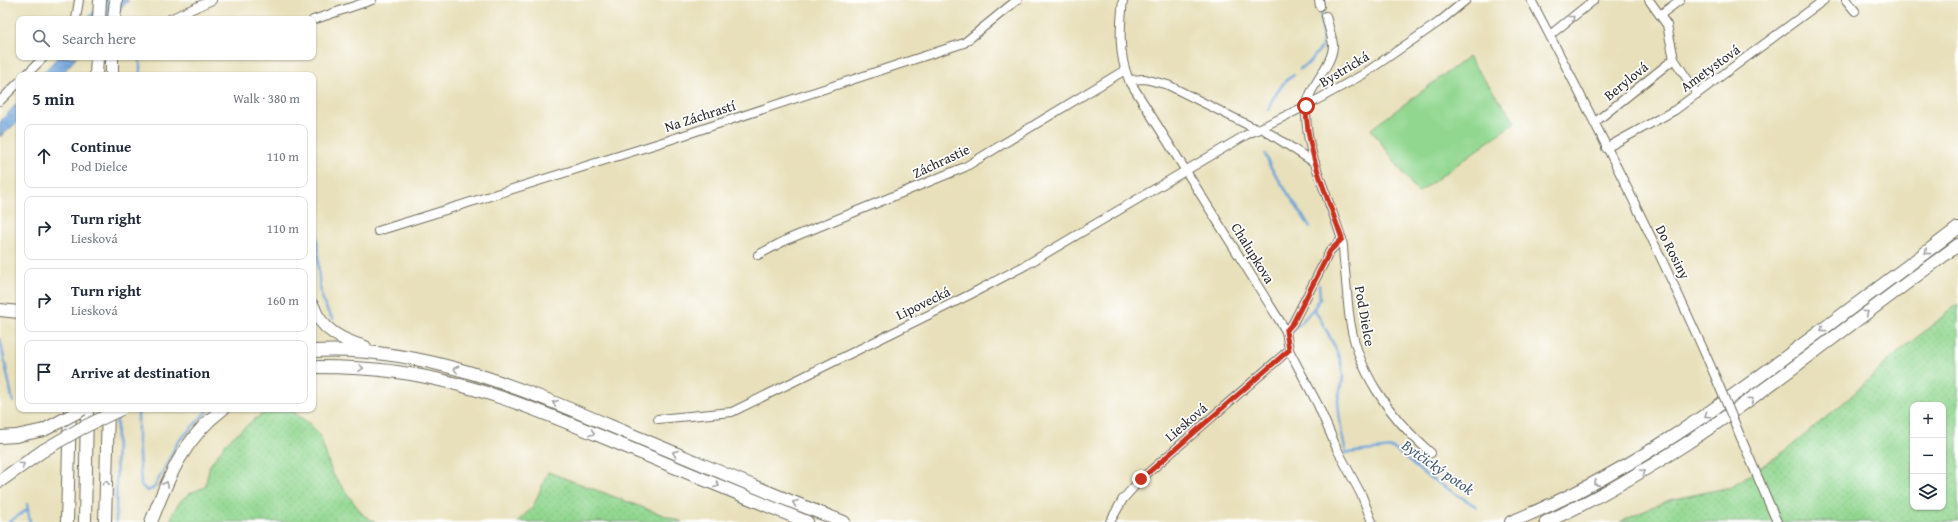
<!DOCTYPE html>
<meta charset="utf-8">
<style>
:root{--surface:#fff;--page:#f2f2f3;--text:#1f2937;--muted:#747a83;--line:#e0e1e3}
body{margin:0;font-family:"Gentium Book Plus",serif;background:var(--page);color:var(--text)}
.controls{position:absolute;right:12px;bottom:12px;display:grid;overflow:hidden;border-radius:8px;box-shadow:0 1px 3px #0004}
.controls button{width:36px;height:36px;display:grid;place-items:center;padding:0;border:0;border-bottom:1px solid var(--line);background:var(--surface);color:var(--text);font:20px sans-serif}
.stop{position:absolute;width:12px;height:12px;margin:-9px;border:3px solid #c8321e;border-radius:50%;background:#fff}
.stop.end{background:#c8321e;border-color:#fff;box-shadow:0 1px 4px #0008}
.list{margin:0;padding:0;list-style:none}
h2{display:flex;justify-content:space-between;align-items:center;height:52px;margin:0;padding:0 16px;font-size:17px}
h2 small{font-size:13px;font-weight:400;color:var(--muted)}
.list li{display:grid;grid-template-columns:26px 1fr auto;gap:12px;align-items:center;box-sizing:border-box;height:64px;margin:0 8px 8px;padding:0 8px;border:1px solid var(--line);border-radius:8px}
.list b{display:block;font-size:15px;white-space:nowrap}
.list p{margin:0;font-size:13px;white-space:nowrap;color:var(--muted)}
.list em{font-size:13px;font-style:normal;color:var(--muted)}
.icon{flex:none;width:22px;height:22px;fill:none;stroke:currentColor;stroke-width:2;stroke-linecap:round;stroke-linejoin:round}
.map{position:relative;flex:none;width:1958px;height:522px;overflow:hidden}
.search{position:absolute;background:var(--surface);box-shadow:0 1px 3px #0004;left:16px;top:16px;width:300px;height:44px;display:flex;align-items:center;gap:10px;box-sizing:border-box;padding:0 14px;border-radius:8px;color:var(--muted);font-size:15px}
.panel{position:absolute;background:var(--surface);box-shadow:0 1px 3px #0004;left:16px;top:72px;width:300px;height:340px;border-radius:8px}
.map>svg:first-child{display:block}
</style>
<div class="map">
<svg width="1958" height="522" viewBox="0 0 1958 522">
<defs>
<pattern id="green-dots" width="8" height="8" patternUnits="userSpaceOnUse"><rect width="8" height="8" fill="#92d790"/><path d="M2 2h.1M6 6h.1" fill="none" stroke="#7eb97c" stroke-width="1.8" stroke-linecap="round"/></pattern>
<pattern id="water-waves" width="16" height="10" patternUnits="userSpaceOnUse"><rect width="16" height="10" fill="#6ba2d9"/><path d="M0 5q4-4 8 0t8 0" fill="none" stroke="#5884b0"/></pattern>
</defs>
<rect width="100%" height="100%" fill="#fff"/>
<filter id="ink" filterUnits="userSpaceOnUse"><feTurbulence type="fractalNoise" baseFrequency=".025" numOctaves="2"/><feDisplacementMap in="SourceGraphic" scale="8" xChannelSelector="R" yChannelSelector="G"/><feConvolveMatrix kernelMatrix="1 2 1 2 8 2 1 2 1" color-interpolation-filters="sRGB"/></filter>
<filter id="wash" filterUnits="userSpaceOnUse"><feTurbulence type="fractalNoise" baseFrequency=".012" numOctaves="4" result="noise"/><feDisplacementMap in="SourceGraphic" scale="16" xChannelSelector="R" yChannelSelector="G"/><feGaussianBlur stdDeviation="0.9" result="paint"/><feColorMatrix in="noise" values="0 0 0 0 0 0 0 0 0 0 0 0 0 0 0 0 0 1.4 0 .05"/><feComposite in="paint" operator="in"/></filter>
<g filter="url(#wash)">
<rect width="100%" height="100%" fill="#e8e0ba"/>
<g fill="url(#green-dots)" stroke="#5e815e" fill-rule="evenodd">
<path d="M1958,304V522H1620L1669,500L1731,487L1788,449L1848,399L1889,360ZM1913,405H1943V507H1913Z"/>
<path d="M290,410L308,422L320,436L332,473L363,515L375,522H170C177,500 184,495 205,487L210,465L226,443L252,421L266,412Z"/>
<polygon points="548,472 682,522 517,522 533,507"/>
</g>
<polygon fill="#92d790" stroke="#5e815e" points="1468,57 1515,122 1418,193 1371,129"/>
<g fill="url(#water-waves)" stroke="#4b6682">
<polygon points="103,0 129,0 112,19 87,19"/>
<polygon points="58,57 77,57 61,75 41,75"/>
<polygon points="19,101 19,121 0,137 0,122"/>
</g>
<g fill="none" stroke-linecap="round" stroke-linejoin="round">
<g stroke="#6ba2d9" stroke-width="2.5">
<polyline points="137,57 140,63 140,75"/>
<polyline points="1300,69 1309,63 1321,48 1323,41 1321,15 1325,0"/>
<polyline points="1269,110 1272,100 1285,81 1294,75"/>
<polyline points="1265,154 1270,166 1310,227"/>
<path d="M313,220C324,252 310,291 333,319"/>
<path d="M1319,285L1320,299L1314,308C1324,327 1342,354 1343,376C1343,384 1338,393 1338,401C1339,418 1342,436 1346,453L1393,448L1424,474L1477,507"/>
<polyline points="1289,336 1314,308"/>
<polyline points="0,339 13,402"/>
<polyline points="138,409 138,440 141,485 147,491 154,488 178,442 209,409"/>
<polyline points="27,504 30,522"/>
<polyline points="9,522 28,509"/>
<polyline points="116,522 117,415"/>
</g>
</g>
</g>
<g filter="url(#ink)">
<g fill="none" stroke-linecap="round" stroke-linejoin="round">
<defs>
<g id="minor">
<path d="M1123,0C1120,27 1118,55 1129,80L1286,331L1289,350L1318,405L1337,449L1362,496L1372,522"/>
<polyline points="1319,0 1320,6"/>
<path d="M1531,0C1596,123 1659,248 1715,376"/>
<polyline points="1649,0 1667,25 1674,59 1697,94"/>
<polyline points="1846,0 1855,11"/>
<polyline points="1660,15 1680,0"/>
<path d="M1326,16C1328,25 1332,36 1333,45C1333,67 1306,87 1306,112C1306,155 1329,197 1341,237C1344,245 1343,253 1344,261C1346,278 1347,296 1349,313C1355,369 1389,417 1431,453"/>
<polyline points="76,19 79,0"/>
<polyline points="170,19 212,0"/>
<polyline points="313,20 372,0"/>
<polyline points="1550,35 1594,0"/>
<polyline points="26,75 44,57"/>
<polyline points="1129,80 1145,79 1168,85 1258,130"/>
<polyline points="0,101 19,82"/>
<polyline points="1594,123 1674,59"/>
<polyline points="1263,129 1315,163"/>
<polyline points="1606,148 1675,110 1824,0"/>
<polyline points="378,231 666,141 964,43 1017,0"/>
<polyline points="758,255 786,240 965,167 1125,70"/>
<polyline points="1286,331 1293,323 1330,251 1342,239"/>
<polyline points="658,419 732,412 971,294 1026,265 1246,135 1306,106 1362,75 1439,22 1466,0"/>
<polyline points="1741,438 1777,522"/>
<polyline points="1110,522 1123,499 1141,479 1289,350"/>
</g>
<g id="highway">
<polyline points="99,19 100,0"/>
<polyline points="114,19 116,0"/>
<polyline points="96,75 97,57"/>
<polyline points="112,75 112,57"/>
<path d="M313,306C321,330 342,340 365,347"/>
<polyline points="0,310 19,312"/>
<path d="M313,351C422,345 523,389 620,430C695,461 769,494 844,522"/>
<path d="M313,367C341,367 369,368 397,372C478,383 554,417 629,448C688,473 748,498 807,522"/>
<polyline points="0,437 16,436 44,430"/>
<polyline points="0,481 44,450"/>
<polyline points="67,522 70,409"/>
<polyline points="85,522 87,409"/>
<polyline points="105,522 108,409"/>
<path d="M151,522C168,478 184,438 223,409"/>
<path d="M1511,522C1622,477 1713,412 1807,341C1858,303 1908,266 1958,228"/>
<path d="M1546,522C1648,475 1728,417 1817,350C1864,315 1911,280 1958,245"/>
</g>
</defs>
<use href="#minor" stroke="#6d6a5d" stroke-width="10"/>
<use href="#highway" stroke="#6d6a5d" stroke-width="14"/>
<use href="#minor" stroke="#fff" stroke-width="8"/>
<use href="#highway" stroke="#fff" stroke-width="12"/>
<defs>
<polyline id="minor-bridge" points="1715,376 1741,438"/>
<g id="highway-bridge">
<polyline points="44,430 83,409"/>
<polyline points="44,450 80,429 121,409"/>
</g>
</defs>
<use href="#minor-bridge" stroke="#6d6a5d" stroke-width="10" stroke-linecap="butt"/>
<use href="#highway-bridge" stroke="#6d6a5d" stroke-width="14" stroke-linecap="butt"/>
<use href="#minor-bridge" stroke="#fff" stroke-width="8"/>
<use href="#highway-bridge" stroke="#fff" stroke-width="12"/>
</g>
<defs><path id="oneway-chevron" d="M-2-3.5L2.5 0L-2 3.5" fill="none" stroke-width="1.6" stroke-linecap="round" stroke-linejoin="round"/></defs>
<g stroke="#a0a0a0">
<use href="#oneway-chevron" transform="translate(1572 18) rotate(-39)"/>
<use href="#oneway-chevron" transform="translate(1927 252) rotate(143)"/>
<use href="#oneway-chevron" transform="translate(1866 313) rotate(-37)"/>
<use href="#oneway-chevron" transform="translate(1823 329) rotate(143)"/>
<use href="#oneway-chevron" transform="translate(361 368) rotate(3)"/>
<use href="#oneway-chevron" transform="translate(456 369) rotate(-166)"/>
<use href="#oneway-chevron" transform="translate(1751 400) rotate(-37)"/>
<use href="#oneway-chevron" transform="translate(555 403) rotate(-158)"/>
<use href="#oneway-chevron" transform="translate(1707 415) rotate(146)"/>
<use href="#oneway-chevron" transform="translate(592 433) rotate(22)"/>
<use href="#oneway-chevron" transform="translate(675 453) rotate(-157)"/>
<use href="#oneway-chevron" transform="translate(22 465) rotate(-35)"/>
<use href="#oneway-chevron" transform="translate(1643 472) rotate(-31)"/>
<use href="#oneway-chevron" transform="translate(106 483) rotate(-89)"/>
<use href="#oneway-chevron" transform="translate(1596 483) rotate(152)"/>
<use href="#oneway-chevron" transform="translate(166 484) rotate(-65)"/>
<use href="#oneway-chevron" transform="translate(717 485) rotate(23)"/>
<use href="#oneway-chevron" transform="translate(795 503) rotate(-158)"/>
</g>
</g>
<g fill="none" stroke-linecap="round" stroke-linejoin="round" filter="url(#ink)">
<path stroke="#c8321e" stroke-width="5" d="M1141,479L1289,350L1286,331L1293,323L1330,251L1342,239C1328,197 1306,152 1306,106"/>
</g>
<g text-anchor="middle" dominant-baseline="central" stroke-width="3.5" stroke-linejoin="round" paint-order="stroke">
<g font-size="14" fill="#2b2b2b" stroke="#fff">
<text transform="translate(1710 68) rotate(-36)">Ametystová</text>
<text transform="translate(1344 69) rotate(-31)">Bystrická</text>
<text transform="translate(1626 81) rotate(-39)">Berylová</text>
<text transform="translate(700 116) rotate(-18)">Na Záchrastí</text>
<text transform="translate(941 161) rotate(-25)">Záchrastie</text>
<text transform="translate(1673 252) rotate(63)">Do Rosiny</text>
<text transform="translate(1253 253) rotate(58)">Chalupkova</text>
<text transform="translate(923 303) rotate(-26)">Lipovecká</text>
<text transform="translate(1365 316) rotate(80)">Pod Dielce</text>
<text transform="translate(1186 422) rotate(-41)">Liesková</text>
</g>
<g font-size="15" font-style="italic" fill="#455b71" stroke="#fff">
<text transform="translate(1438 467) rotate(35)">Bytčický potok</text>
</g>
</g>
</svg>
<div class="controls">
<button>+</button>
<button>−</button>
<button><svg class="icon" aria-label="layers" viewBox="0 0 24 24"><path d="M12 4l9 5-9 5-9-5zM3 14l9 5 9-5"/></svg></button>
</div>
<div class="stop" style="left:1306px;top:106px"></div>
<div class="stop end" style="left:1141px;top:479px"></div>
<div class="search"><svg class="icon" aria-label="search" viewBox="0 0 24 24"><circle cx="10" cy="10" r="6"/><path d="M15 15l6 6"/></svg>Search here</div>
<section class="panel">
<h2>5 min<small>Walk · 380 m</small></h2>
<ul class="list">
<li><svg class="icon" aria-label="ahead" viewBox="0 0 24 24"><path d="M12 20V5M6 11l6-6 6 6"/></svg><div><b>Continue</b><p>Pod Dielce</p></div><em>110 m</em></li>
<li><svg class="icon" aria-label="right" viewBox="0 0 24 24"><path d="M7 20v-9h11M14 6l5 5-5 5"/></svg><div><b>Turn right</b><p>Liesková</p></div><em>110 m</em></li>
<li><svg class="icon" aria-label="right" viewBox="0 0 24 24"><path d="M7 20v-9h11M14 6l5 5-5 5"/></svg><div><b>Turn right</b><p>Liesková</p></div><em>160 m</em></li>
<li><svg class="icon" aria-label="arrive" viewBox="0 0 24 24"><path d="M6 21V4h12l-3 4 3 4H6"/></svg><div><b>Arrive at destination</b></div></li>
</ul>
</section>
</div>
